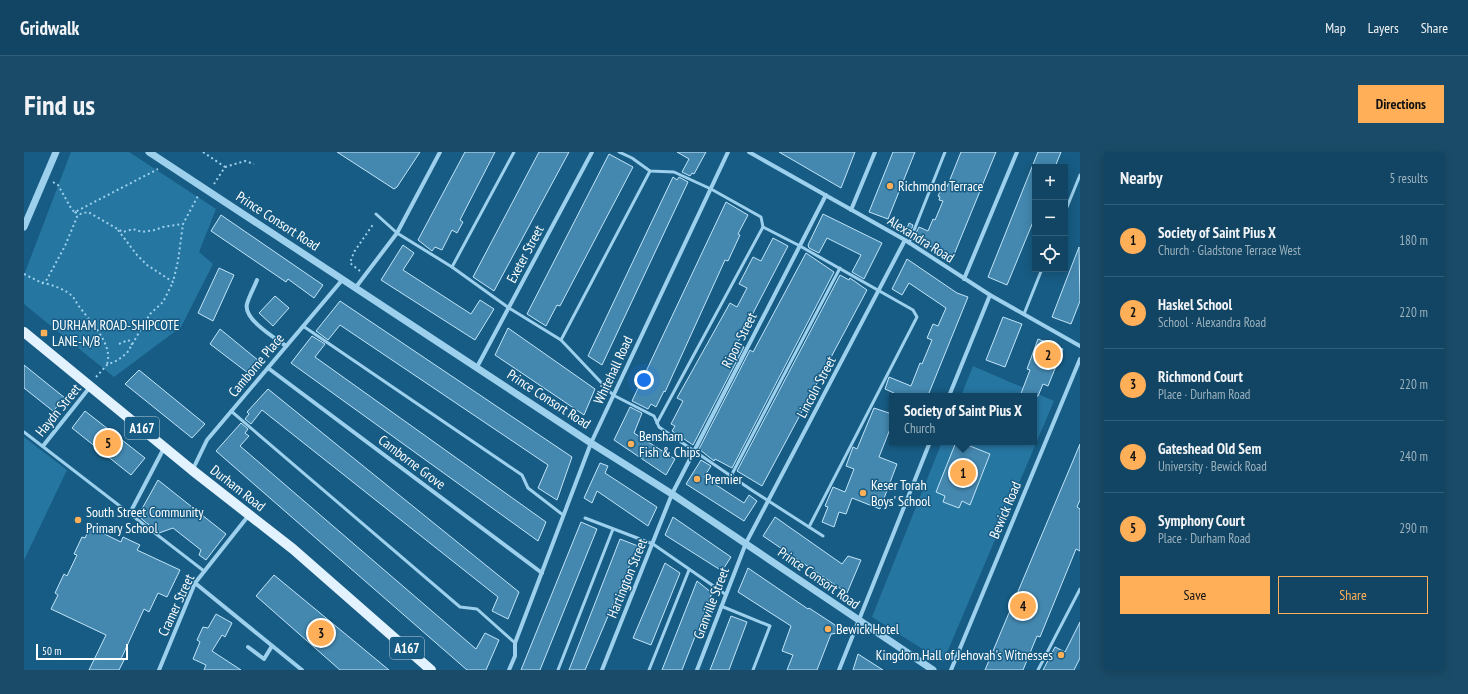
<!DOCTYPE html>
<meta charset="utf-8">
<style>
:root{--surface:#114563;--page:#1a4c69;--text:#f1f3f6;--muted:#9cb1be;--line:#305d78;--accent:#ffaf58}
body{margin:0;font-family:"PT Sans Narrow",sans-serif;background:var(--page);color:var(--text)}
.controls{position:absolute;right:12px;top:12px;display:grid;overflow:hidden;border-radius:0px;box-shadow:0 2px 10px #0003}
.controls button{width:36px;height:36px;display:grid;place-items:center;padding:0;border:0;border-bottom:1px solid var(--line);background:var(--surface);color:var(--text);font:20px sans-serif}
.scale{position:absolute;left:12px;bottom:10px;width:92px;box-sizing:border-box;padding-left:4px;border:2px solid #fff;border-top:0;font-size:11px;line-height:14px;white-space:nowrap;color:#fff;-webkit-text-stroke:3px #175c84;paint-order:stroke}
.you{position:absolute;left:620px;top:228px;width:14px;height:14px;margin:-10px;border:3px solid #fff;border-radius:50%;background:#1a73e8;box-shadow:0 0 0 6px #1a73e833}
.badge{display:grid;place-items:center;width:26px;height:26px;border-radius:50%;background:var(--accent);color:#111;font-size:13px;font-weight:700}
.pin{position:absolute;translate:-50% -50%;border:2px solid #fff;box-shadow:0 1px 4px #0006}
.popup{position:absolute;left:865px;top:241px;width:148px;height:52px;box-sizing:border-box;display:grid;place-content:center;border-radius:0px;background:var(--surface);filter:drop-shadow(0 1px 3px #0005);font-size:13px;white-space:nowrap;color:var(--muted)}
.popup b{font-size:15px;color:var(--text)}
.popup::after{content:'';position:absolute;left:50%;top:100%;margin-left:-8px;border:8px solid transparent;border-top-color:var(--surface)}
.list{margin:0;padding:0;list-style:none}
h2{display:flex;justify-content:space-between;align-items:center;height:52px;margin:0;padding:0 16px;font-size:17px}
h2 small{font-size:13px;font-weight:400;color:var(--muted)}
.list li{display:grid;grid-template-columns:26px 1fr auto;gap:12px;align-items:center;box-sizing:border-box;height:72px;padding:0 16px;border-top:1px solid var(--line)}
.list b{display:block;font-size:15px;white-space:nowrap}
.list p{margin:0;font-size:13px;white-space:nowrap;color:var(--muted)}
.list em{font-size:13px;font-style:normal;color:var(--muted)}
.actions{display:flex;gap:8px;padding:12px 16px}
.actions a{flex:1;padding:9px 0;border:1px solid var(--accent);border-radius:0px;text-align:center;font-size:14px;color:var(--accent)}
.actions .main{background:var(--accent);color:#111}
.icon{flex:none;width:22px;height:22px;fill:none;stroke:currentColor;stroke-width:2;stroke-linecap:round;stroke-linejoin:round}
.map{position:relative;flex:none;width:1056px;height:518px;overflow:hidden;border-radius:0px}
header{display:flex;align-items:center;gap:24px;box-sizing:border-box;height:56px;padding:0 20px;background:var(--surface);border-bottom:1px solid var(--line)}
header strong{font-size:19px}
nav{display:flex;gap:22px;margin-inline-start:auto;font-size:14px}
.intro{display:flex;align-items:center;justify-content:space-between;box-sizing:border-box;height:96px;padding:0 24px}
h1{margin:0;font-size:28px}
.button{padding:10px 18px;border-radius:0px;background:var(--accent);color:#111;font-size:14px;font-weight:700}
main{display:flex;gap:24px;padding:0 24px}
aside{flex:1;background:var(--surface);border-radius:0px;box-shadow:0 2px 10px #0003}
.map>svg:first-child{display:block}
</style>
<header>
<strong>Gridwalk</strong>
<nav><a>Map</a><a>Layers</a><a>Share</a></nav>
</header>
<div class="intro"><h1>Find us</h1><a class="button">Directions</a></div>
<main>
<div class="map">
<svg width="1056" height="518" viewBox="0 0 1056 518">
<rect width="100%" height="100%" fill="#175c84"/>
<g fill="#2676a2">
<polygon points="47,0 105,0 192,57 175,100 189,112 157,175 90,225 0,152 0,123"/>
<polygon points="949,214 1030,249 919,510 848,465 918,290 1010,290 1010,244 937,244"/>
<polygon points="0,285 43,318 0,408"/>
</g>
<g fill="#4488b0" stroke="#c1e5f9">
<polygon points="313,0 396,0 373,35 370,37"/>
<polygon points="441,0 471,0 436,68 439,70 433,81 428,78 418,98 411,95 408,99 394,88"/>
<polygon points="515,0 545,0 470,139 449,125"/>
<polygon points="653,0 682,0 670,22 668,21 666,24 658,20 665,7"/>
<polygon points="755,0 831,0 817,36"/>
<polygon points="869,0 891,0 864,67 845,60"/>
<polygon points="937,0 972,0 929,105 899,91 900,87 891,83 895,75 904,79 909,67 911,68 919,49 915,48 916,45 914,44 919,33 923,35"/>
<polygon points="1014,0 1037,0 1031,15 1011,15 1011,65 983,133 964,125"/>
<polygon points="585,2 609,15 536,154 533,153 522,174 503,162"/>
<polygon points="649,25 653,28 655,25 664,30 578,213 564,204"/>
<polygon points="702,50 724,63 714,82 716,83 704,109 701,108 641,240 640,239 632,255 627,252 624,257 608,249"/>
<polygon points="799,62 858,91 840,127 828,120 837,103 803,86 795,101 785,96 784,93"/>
<polygon points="197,63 299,133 290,146 264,127 262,130 187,79"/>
<polygon points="885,71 889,73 886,81 882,79"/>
<polygon points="749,86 764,94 713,192 720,195 669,293 648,279 651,274 647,272 659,249 653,246 706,151 713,155 723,136 715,132 729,105 737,109"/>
<polygon points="379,93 390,101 379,118 447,162 456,148 470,157 451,188 357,128"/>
<polygon points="1055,95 1056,149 1047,172 1028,165"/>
<polygon points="782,101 810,120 708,316 691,307 690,309 675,297 726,198 729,200"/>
<polygon points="883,107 933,141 944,145 905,241 911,244 869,244 870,241 861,237 865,225 887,234 896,211 898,212 908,188 903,186 909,172 914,174 922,156 885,131 878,143 868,137"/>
<polygon points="195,116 210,123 189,169 174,161"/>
<polygon points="816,123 825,128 826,126 843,138 738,334 713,319"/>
<polygon points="251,144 265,156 249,174 235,161"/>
<polygon points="316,149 548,305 533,348 514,336 524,313 316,173 304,188 292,179"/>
<polygon points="979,165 998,172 981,215 962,208"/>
<polygon points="484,176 571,237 560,263 471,203"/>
<polygon points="196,177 235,209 224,221 186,192"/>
<polygon points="288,184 301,192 291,205 522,370 514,389 267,211"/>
<polygon points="1014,187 1039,197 1024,234 1019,232 1014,244 996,244 1006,218 1003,217"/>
<polygon points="0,213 41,246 29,259 0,236"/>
<polygon points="115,218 181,272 168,286 101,232"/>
<polygon points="244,237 495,440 484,467 468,459 474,445 238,258 227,272 221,267 225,262 223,260"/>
<polygon points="606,255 618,261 610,281 651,307 642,323 590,288"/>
<polygon points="850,256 868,262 868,272 855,305 873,312 856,357 828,346 822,362 815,360 810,375 798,370 804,355 801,354 809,335 821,340 830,317 822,314 829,295 833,297"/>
<polygon points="61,259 121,306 107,323 48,276"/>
<polygon points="217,271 224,277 221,281 225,284 216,294 452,497 461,481 475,488 462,518 443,518 192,299"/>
<polygon points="932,290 936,290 966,302 946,353 938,349 935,356 919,350 921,344 912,340"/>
<polygon points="1056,292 1056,348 1053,355 1056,357 1056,399 1052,397 1016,485 1013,484 999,518 961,518"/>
<polygon points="677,308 687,314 680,325 720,351 725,343 733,349 720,369 662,332"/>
<polygon points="576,311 584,314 581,321 633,355 624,374 573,339 568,351 560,346"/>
<polygon points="134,328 202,382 182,408 175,403 177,398 149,376 135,381 114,364"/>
<polygon points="649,365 707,405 698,419 641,383"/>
<polygon points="751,365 818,412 824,404 837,408 823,441 739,384"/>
<polygon points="557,370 573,377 516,518 497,518"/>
<polygon points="66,375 97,390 99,385 116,393 113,398 156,418 143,445 134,441 125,460 120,457 97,507 100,508 95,518 65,518 82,483 27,457 34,443 31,441 40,422 43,424 53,403 50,402 58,385 61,386"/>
<polygon points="596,387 614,394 561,518 545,518"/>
<polygon points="641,411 656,421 627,493 609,486"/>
<polygon points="724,416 784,457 785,456 811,473 815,481 807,482 793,518 763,518 769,503 758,499 767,474 714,440"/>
<polygon points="250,423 365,518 316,518 232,444"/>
<polygon points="673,429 688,441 658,518 638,518"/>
<polygon points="192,462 208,471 201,485 198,483 188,499 217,518 180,518 182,513 169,507 176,490 173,488 179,475 184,476"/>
<polygon points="707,464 723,470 705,518 686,518"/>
<polygon points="1056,470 1056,506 1050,518 1019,518 1031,495 1041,500"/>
<polygon points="834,502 859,518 829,518"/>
</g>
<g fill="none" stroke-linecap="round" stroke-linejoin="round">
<g stroke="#9cd0ed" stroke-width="2" stroke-dasharray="2 3" stroke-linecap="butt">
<polyline points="179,0 201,15 190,32"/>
<polyline points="201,15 221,9 230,12"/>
<polyline points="29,30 34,33 48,58 51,60 134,17"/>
<polyline points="51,60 56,62 64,60 99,80 109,77 118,80 131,78 139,75 159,72 175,42"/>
<polyline points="94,78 113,103 123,113 149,130 154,109 159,72"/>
<polyline points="336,119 326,111 330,100 350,71"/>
<polyline points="0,122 18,131 22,129 41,94 53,65 51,60"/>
<path d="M18,131C27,132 43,138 49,145C51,147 52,150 54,153C64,167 90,192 83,212"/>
<polyline points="95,192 104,188 107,190 108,193"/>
<polyline points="72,225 83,213 94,208 103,201 126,162 139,150 149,130"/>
</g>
<g stroke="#9cd0ed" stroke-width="3">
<polyline points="595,0 608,6 626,19 650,20 687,37 737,65 739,75 633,271"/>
<polyline points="1041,60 1056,23"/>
<polyline points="352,62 373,81 428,115 485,156 537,188 589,243 630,264 635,275 729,339 799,384"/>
<polyline points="739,75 776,94 889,158 893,165 785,375"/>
<polyline points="885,91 921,0"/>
<polyline points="428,115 490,0"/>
<polyline points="1000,162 1018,117"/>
<polyline points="279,174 498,323 504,336 539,363"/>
<polyline points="537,188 626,19"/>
<polyline points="207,259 436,455 453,457 491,491"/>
<polyline points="0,280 180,419"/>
<polyline points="707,324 816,116"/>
<polyline points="561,366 629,392 701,442"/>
<polyline points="697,454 746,474 729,518"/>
<polyline points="534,518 589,377"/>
<polyline points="625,518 665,418"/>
<polyline points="1014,518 1056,437"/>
</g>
<g stroke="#9cd0ed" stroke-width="4">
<polyline points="725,0 881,88 966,143 1056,194"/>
<polyline points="827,58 851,0"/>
<polyline points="940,127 993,0"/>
<path d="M233,128C230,136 225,144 223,152C219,167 251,186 262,194"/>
<polyline points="332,135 373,81 416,0"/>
<polyline points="453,215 568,0"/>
<polyline points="244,216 518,421"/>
<polyline points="925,244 966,143"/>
<polyline points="19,294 66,235"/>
<polyline points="169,317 183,288 319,127"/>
<polyline points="106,361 140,296"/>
<polyline points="171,431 278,518"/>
<polyline points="224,495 240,507 248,494"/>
<polyline points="135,518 171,431 225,363"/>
<polyline points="485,518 491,504 491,491 567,291 704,0"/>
<polyline points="578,518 648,342 802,43"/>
<polyline points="673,518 722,391 881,88"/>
<polyline points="815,518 906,290"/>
<polyline points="927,518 1056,207"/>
</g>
<g stroke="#9cd0ed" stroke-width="7">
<polyline points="125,0 567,291 648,342 909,518"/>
<polyline points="0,75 32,0"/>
</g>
<polyline stroke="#e2f3ff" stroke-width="10" points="0,180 168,318 269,397 407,518"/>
</g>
<g fill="#ffaf58" stroke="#175c84" stroke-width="1.5">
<circle cx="866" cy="34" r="4"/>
<rect x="16" y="177" width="8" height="8" rx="2"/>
<circle cx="607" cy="292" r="4"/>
<circle cx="673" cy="327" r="4"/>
<circle cx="839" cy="341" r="4"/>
<circle cx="54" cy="368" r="4"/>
<circle cx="804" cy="477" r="4"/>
<circle cx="1037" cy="503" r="4"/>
</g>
<g text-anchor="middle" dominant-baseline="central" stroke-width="3" stroke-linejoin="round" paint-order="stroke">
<g fill="#175c84" stroke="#b9ceda" stroke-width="1">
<rect x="101" y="265" width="34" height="22" rx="3"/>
<rect x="366" y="485" width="34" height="22" rx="3"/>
</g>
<g font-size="13" font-weight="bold" fill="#fff">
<text x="118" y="276">A167</text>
<text x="383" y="496">A167</text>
</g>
<g font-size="14" fill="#fff" stroke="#175c84" text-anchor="start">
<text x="874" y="34">Richmond Terrace</text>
<text x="28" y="173">DURHAM ROAD-SHIPCOTE<tspan x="28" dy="16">LANE-N/B</tspan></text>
<text x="615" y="284">Bensham<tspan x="615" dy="16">Fish &amp; Chips</tspan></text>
<text x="681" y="327">Premier</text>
<text x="847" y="333">Keser Torah<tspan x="847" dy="16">Boys' School</tspan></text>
<text x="62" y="360">South Street Community<tspan x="62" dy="16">Primary School</tspan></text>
<text x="812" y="477">Bewick Hotel</text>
<text x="1029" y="503" text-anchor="end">Kingdom Hall of Jehovah's Witnesses</text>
</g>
<g font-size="14" fill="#fff" stroke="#175c84">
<text transform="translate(254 69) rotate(33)">Prince Consort Road</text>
<text transform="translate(897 87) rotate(32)">Alexandra Road</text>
<text transform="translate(501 102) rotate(-62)">Exeter Street</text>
<text transform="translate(715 188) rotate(-63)">Ripon Street</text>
<text transform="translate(232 213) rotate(-50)">Camborne Place</text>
<text transform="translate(589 218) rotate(-65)">Whitehall Road</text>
<text transform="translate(792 235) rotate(-62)">Lincoln Street</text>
<text transform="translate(525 247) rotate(33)">Prince Consort Road</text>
<text transform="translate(34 258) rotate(-51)">Haydn Street</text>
<text transform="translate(388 310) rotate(37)">Camborne Grove</text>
<text transform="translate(214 336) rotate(38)">Durham Road</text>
<text transform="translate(981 358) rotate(-67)">Bewick Road</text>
<text transform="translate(603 426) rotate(-68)">Hartington Street</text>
<text transform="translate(795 426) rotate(35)">Prince Consort Road</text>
<text transform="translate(687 451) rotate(-69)">Granville Street</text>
<text transform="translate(152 453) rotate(-65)">Cramer Street</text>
</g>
</g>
</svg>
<div class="controls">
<button>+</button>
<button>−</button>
<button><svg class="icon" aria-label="locate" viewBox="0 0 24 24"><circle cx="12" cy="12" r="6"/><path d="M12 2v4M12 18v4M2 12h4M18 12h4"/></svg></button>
</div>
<div class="scale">50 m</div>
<div class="you"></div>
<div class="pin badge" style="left:939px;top:321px">1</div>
<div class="popup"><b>Society of Saint Pius X</b>Church</div>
<div class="pin badge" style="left:1024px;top:203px">2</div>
<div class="pin badge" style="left:297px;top:481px">3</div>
<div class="pin badge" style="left:999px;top:454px">4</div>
<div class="pin badge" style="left:84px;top:291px">5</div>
</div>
<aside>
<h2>Nearby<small>5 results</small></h2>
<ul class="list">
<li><span class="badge">1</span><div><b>Society of Saint Pius X</b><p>Church · Gladstone Terrace West</p></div><em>180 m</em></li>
<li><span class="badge">2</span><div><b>Haskel School</b><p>School · Alexandra Road</p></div><em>220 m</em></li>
<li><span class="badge">3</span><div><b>Richmond Court</b><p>Place · Durham Road</p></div><em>220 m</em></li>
<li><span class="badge">4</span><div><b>Gateshead Old Sem</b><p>University · Bewick Road</p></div><em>240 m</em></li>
<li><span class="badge">5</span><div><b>Symphony Court</b><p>Place · Durham Road</p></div><em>290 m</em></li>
</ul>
<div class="actions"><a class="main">Save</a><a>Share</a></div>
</aside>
</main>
